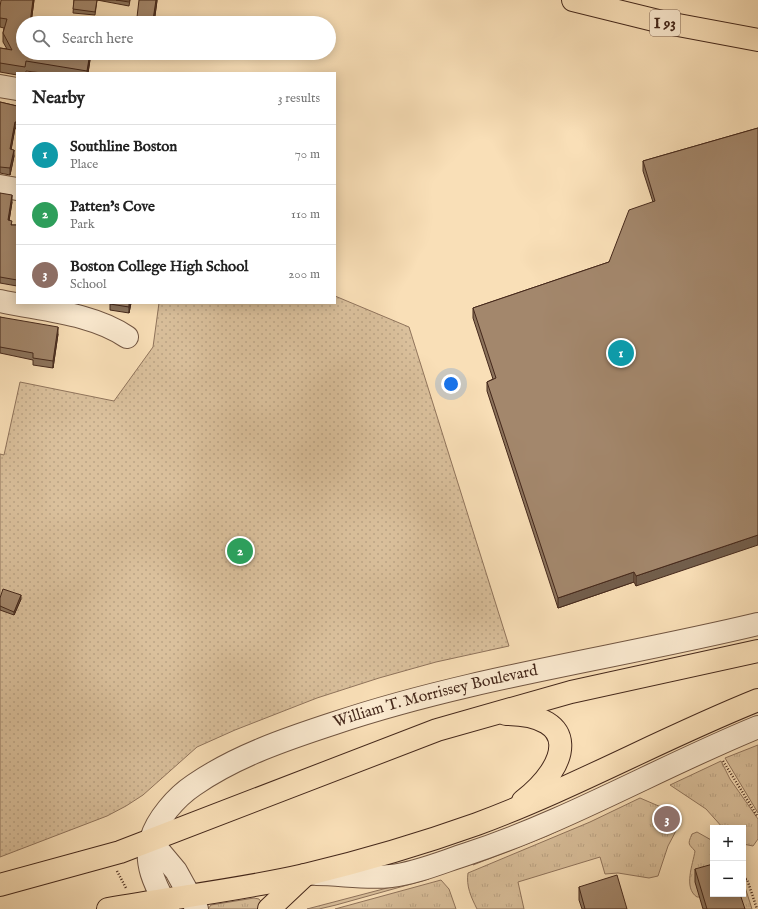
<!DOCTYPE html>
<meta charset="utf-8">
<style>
:root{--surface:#fff;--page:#f2f2f2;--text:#222;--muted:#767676;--line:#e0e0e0;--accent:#0b8043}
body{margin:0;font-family:"IM FELL English",serif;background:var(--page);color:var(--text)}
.controls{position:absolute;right:12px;bottom:12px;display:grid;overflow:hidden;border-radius:0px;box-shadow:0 2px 10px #0003}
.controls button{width:36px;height:36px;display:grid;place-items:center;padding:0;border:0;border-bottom:1px solid var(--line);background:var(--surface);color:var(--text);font:20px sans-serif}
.you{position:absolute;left:451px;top:384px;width:14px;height:14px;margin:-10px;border:3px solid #fff;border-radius:50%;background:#1a73e8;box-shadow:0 0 0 6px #1a73e833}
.badge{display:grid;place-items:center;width:26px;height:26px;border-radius:50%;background:var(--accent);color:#fff;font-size:13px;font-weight:700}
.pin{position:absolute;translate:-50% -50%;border:2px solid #fff;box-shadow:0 1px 4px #0006}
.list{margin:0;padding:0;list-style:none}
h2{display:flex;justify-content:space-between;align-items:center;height:52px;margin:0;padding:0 16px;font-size:17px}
h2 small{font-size:13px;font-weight:400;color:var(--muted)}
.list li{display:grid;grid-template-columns:26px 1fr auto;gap:12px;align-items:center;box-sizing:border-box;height:60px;padding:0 16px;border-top:1px solid var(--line)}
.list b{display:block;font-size:15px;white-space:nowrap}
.list p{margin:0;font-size:13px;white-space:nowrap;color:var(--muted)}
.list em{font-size:13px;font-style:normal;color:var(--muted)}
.icon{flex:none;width:22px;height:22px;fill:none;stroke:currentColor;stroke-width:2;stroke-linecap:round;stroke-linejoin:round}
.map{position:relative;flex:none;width:758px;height:909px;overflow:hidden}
.search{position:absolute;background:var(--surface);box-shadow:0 2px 10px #0003;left:16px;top:16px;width:320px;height:44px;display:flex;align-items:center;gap:10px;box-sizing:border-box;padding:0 14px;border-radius:22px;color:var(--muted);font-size:15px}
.panel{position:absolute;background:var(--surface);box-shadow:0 2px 10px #0003;left:16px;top:72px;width:320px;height:232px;border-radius:0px}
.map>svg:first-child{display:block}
</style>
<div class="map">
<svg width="758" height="909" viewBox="0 0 758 909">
<defs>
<pattern id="grass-tufts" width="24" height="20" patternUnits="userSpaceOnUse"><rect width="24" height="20" fill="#dac09c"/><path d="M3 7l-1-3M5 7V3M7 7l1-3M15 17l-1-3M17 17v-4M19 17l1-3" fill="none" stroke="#bca586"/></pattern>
<pattern id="park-dots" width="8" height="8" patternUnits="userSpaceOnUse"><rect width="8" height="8" fill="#dac09c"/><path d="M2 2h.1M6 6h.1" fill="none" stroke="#bca586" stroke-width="1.8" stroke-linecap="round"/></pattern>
</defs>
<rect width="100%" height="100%" fill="#f9dfb7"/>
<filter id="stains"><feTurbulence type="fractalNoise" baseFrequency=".005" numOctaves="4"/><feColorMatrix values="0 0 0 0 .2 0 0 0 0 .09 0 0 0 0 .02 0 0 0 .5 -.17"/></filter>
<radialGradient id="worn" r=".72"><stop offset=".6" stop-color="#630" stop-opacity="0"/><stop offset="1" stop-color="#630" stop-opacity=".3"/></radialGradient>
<g fill="url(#grass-tufts)" stroke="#90745c">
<polygon points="758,745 758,813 725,758"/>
<polygon points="721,761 730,779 758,819 758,839 753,846 743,844 743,828 723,828 706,809 670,785"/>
<polygon points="633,795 547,836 473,865 474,862"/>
<path d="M640,798L661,807L678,819V827L668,846L658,876L649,878L618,873L605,874L600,857L518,882L524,909H477C471,897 466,886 468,873L590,822Z"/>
<path d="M697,832L713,841V877L700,897H697C683,888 693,864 695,851C689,844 687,845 692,834Z"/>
<polygon points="429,877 429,879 336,905 319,909 307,909"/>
<polygon points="441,880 449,889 456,909 335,909"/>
<polygon points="743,884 744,884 752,909 741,909 736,894 743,894"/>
<polygon points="254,898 259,899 262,903 260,909 208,909 211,905"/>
</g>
<polygon fill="url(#park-dots)" stroke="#90745c" points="335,296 409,327 509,646 436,662 379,678 317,698 235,730 197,747 143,795 126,806 107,816 0,857 0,454 4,455 20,382 114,401 153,347 159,303 335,303"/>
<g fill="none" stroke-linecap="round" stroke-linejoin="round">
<defs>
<g id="minor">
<polyline points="0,86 17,89"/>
<polyline points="0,186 17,189"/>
<path d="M0,301C41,310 92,313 127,337"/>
<polyline points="150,840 176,871 197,909"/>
<path d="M316,874C341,874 366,879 391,876C417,873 442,862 467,854C568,821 660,767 758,727"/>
<path id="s1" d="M168,909C157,888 143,864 151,839C157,819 176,797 194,785C236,756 286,739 335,723C473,677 617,658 758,624"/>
</g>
<g id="major">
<path d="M506,714C581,715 570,765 523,801"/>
<polyline points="0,885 120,852 437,730 571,692 758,651"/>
<path d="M108,909C174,897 240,890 305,875C363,861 421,844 477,824C574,788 663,738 758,700"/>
<polyline points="269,909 305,875"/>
</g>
<polyline id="highway" points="573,0 662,22 758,40"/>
</defs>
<use href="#minor" stroke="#725642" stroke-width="24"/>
<use href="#major" stroke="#45281b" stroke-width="24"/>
<use href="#highway" stroke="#45281b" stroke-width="24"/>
<g stroke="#45281b" stroke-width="2.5" stroke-dasharray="1 2" stroke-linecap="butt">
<polyline points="723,761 758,817"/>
<polyline points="117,871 126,888"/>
<polyline points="743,880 747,879 757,909"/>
</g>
<use href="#minor" stroke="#fbead0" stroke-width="22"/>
<use href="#major" stroke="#f9dfb7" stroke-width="22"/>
<use href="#highway" stroke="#f9dfb7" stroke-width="22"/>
</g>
<g fill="#8c745d" stroke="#45281b">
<polygon points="34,0 31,23 23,23 91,53 88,73 42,73 26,71 26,73 17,73 17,75 0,72 0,48 7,49 3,42 3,33 4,28 0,27 0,7"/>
<polygon points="74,0 130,0 129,6 97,0 95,15 73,13"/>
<polygon points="157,0 154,23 137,23 137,17"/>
<polygon points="0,102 17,106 17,129 15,128 11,149 14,156 10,175 0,173"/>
<polygon points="758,128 636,586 634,582 558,608 487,391 487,382 493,379 473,318 473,308 609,262 653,202 643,171 643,161"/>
<polygon points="0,193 12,202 9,221 12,225 17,225 17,286 0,283"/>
<polygon points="110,303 131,303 129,313 110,310"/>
<polygon points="0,317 58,334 53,368 33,365 33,360 0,353"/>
<polygon points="0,598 21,599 14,615 0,610"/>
<polygon points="695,869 745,909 703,909 695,882"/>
<polygon points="579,887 627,909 582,909 579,900"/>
</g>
<g fill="#725e4c" stroke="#45281b">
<polygon points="33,0 34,0 31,23 30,23"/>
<polygon points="156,0 157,0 157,1 154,23 153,23"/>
<polygon points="90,53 91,53 88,73 87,73"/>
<polygon points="15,122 15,128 10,156 10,149"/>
<polygon points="14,150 14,156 10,175 10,168"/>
<polygon points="12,195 12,202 8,227 8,220"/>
<polygon points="129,303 131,303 129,313"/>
<polygon points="58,327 58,334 53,368 53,361"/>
<polygon points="758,535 758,545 636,586 636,576"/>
<polygon points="634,572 634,582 558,608 558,598"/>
<polygon points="21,595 21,599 14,615 14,612"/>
</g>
<g fill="#a3876c" stroke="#45281b">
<polygon points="1,0 33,0 30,23 23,23 23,53 90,53 87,71 26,61 25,67 0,63 0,48 12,50 3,33 7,19 0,18 0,7"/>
<polygon points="74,0 97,0 95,12 73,9"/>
<polygon points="116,0 130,0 129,2"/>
<polygon points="139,0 156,0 153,20 137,17"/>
<polygon points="0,102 17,106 17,122 15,122 10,149 14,150 10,168 0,167"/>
<polygon points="758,128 758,535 636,576 634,572 558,598 487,382 496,378 473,308 609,262 629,210 655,201 643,161"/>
<polygon points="0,193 12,195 8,220 12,221 11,225 17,225 17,280 0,277"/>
<polygon points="110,303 129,303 129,307 110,304"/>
<polygon points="0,317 58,327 53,361 33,358 33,353 0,347"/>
<polygon points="3,589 21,595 14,612 0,606 0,598"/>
<polygon points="713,864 713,894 740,894 745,909 707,909 695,869"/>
<polygon points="617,875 627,909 585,909 579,887"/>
</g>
<g text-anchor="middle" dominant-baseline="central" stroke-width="3" stroke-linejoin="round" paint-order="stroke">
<rect fill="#fbead0" stroke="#7c6251" stroke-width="1" x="650" y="10" width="30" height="26" rx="3"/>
<g font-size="15" font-weight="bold" fill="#45281b">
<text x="665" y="23">I 93</text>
</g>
<g font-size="16" fill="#45281b" stroke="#fbead0">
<text stroke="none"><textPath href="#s1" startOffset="403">William T. Morrissey Boulevard</textPath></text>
</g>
</g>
<rect width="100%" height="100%" filter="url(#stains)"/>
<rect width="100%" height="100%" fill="url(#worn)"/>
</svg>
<div class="controls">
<button>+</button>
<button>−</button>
</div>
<div class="you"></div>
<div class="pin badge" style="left:621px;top:353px;background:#0f9aa8">1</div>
<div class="pin badge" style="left:240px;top:551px;background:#2e9e5b">2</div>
<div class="pin badge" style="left:667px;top:819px;background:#8d6e63">3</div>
<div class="search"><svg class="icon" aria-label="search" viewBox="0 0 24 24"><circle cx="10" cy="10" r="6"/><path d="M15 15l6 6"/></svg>Search here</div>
<section class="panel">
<h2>Nearby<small>3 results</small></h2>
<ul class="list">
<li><span class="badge" style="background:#0f9aa8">1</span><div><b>Southline Boston</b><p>Place</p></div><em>70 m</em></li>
<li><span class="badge" style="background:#2e9e5b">2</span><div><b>Patten's Cove</b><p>Park</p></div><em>110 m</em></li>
<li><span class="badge" style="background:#8d6e63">3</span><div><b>Boston College High School</b><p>School</p></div><em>200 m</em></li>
</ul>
</section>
</div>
